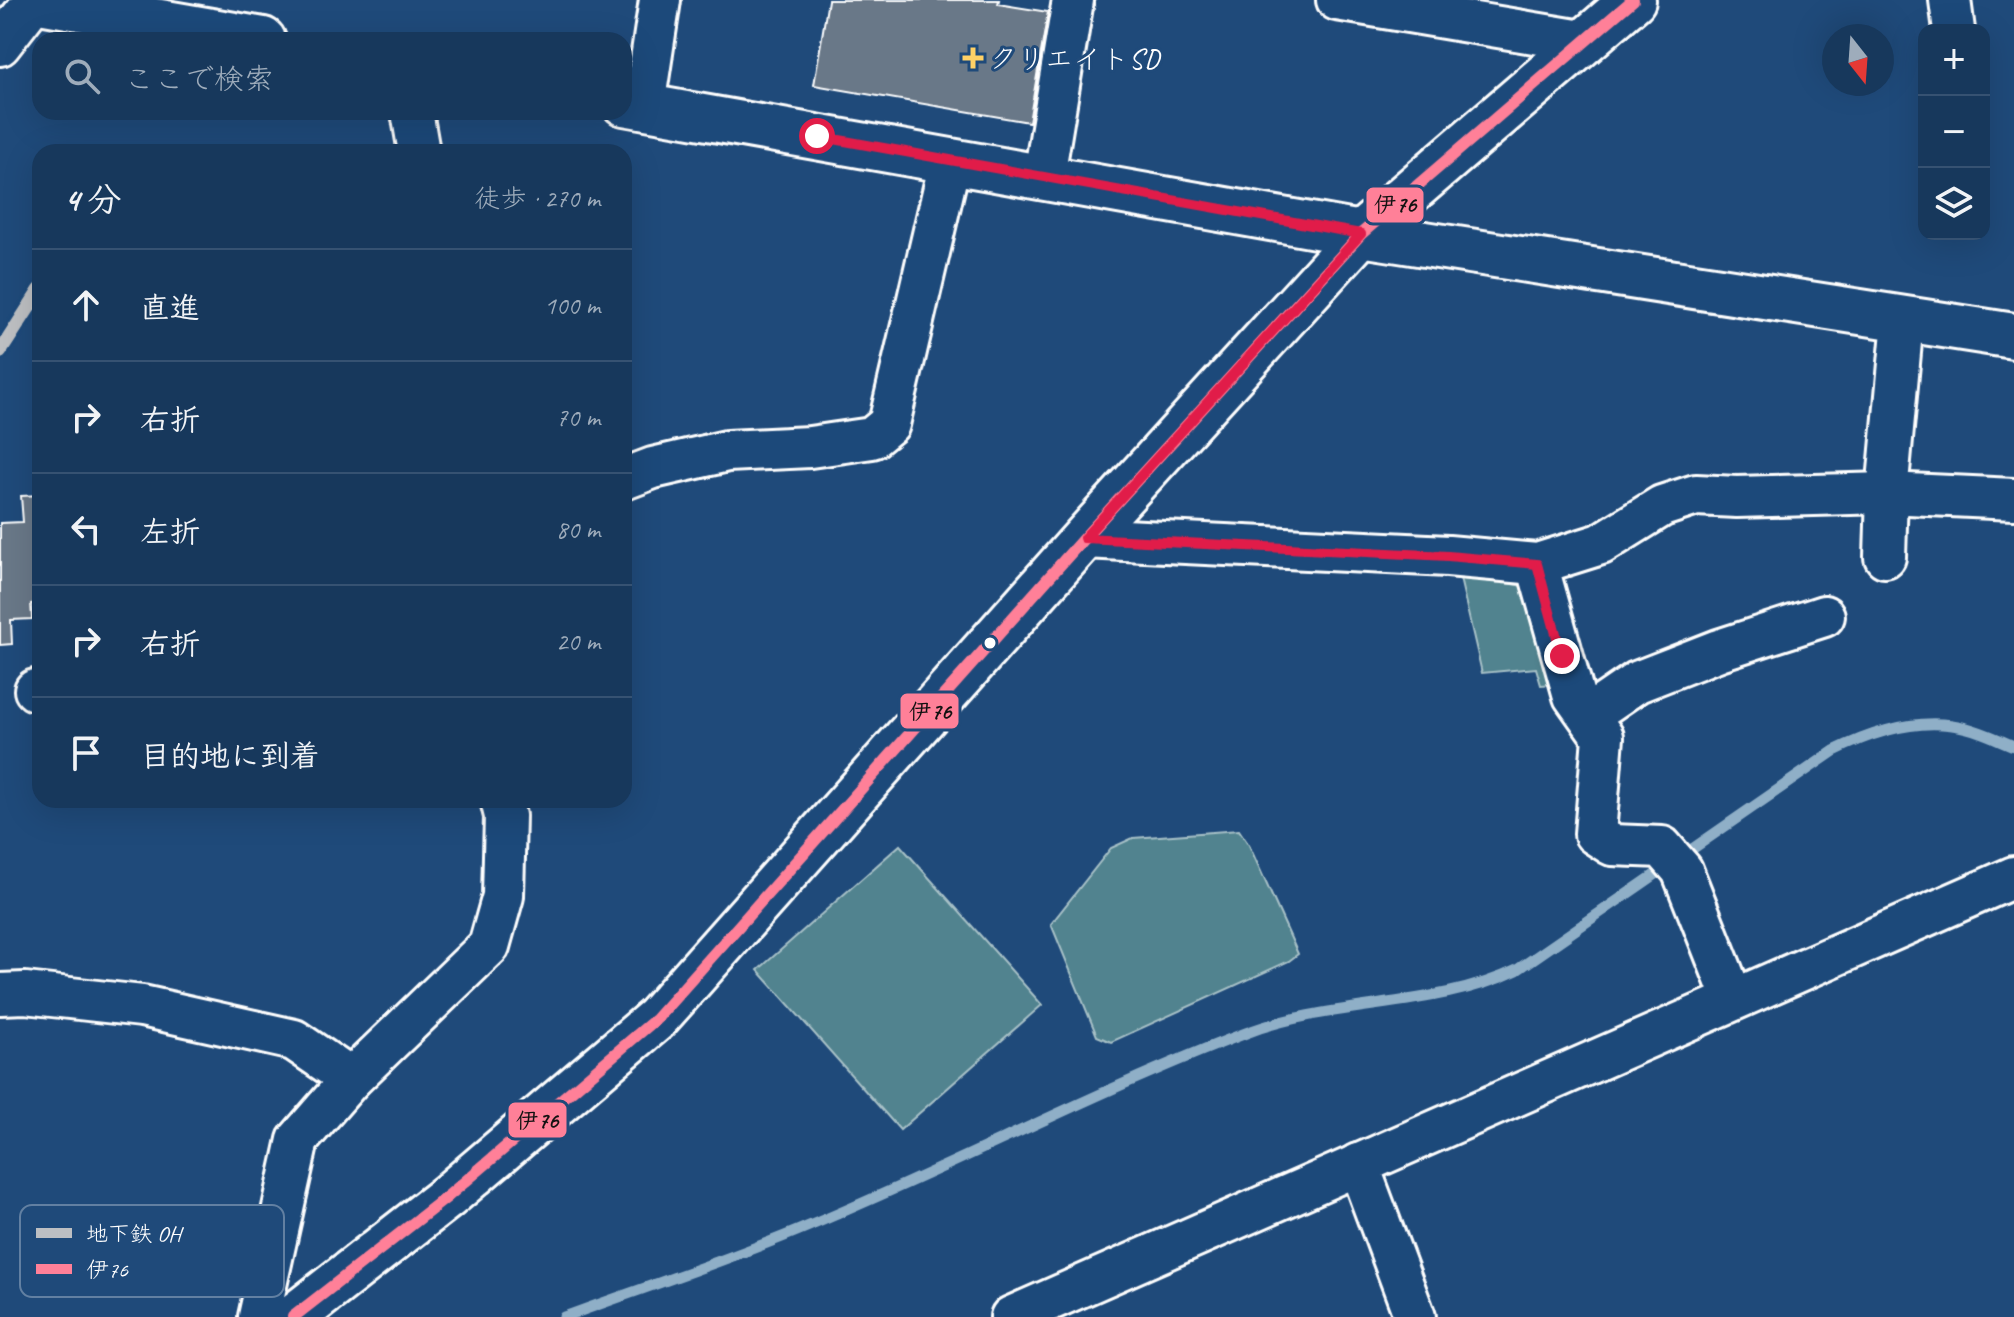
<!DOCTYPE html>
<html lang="ja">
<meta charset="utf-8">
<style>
:root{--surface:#17385c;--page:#203f62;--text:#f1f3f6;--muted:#9eacbb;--line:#365272}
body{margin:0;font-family:Caveat,"Klee One",sans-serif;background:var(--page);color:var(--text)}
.controls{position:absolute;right:24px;top:24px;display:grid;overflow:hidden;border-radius:16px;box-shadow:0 8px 32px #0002}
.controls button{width:72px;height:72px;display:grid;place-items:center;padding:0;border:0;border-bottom:2px solid var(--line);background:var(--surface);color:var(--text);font:40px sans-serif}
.compass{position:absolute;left:1822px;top:24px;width:72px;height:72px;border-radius:50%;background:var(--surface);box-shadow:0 8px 32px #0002;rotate:163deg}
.stop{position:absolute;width:24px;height:24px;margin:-18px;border:6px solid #e11d48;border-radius:50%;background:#fff}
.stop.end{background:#e11d48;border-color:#fff;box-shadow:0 2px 8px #0008}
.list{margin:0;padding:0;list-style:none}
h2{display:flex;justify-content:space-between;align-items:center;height:104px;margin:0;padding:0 32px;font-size:34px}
h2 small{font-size:26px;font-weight:400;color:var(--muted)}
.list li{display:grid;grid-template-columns:52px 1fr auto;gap:24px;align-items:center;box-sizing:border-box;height:112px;padding:0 32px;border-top:2px solid var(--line)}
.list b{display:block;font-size:30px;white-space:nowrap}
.list em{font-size:26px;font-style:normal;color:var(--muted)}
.icon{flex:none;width:44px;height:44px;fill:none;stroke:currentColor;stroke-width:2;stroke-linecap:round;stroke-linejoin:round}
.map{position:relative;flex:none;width:2014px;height:1317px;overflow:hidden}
.search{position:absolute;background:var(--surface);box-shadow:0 8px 32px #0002;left:32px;top:32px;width:600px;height:88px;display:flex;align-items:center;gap:20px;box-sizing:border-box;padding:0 28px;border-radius:24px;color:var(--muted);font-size:30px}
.panel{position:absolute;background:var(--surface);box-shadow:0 8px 32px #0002;left:32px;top:144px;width:600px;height:664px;border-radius:24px}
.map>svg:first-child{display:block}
</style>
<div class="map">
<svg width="2014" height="1317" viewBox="0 0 2014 1317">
<rect width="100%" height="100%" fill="#1f4a7a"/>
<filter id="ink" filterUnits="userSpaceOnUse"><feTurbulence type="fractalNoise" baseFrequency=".0125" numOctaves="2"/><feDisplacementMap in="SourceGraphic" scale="16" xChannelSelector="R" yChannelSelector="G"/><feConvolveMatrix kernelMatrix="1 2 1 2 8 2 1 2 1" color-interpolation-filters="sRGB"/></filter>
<g filter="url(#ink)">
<g fill="#51838f" stroke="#a8c1c7" stroke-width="2">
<polygon points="1459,574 1528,587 1554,684 1541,685 1536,668 1482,673"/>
<polygon points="1239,830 1249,845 1298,954 1289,961 1111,1042 1097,1036 1051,924 1111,848 1133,838"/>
<polygon points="900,845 1042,1005 900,1130 758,970"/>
</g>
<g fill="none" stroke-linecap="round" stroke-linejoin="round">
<path stroke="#8fafc7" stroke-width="11" d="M564,1317C645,1287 729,1260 809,1226C956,1165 1097,1090 1246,1033C1331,1000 1436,1009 1517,970L1834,751C1876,730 1922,716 1967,728C1983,732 1999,740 2014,746"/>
</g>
<g fill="#697888" stroke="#fff" stroke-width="2">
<polygon points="828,0 999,0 998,4 1048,12 1029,122 814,85"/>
<polygon points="40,495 40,603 31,604 32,619 11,620 12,644 0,645 0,523 23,522 21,496"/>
</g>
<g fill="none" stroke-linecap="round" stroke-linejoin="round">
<defs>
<g id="street">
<polyline points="1337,0 1582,41"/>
<polyline points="1950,0 1954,30"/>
<polyline points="0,45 35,0"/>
<polyline points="644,106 660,0"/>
<polyline points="412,112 419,152"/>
<polyline points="1044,176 1073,0"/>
<polyline points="624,479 653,468 727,451 810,447 872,438 889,424 950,162"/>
<polyline points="1084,538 1448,556 1537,564 1601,544 1662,506 1696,495 1737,497 1887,493 2014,499"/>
<polyline points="1885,557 1887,493 1903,320"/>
<polyline points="1537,564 1574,696 1603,737 1595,834 1612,845 1662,847 1682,870 1733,999"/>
<polyline points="35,690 40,689"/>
<polyline points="1589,715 1637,682 1719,650 1824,616"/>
<polyline points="0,994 25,993 142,1006 294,1040 351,1079"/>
<polyline points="1358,1164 1415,1317"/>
<polyline points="259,1317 298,1140 351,1079 489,946 503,896 505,816 501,800"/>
<polyline points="1011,1317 2014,877"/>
</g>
<g id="secondary">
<polyline points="34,0 263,40"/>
<polyline points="624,103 1361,234 2014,336"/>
<polyline points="293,1317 447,1197 656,1019 1084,538 1361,234 1633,0"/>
</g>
</defs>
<use href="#street" stroke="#fff" stroke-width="46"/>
<use href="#secondary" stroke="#fff" stroke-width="50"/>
<use href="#street" stroke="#1f4a7a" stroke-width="40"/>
<use href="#secondary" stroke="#1f4a7a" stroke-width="44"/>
<defs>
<polyline id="bus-1" points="293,1317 447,1197 656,1019 1084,538 1361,234 1633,0"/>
</defs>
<use href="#bus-1" stroke="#1f4a7a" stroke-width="18"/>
<use href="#bus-1" stroke="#ff8098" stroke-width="12"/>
<defs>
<polyline id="metro-1" points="0,352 40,290"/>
</defs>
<use href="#metro-1" stroke="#1f4a7a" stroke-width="20"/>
<use href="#metro-1" stroke="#bdbfc2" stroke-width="14"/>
</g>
</g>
<g fill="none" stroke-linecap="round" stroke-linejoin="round" filter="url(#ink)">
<polyline stroke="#e11d48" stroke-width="10" points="817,136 1361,234 1084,538 1448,556 1537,564 1562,656"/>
</g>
<path fill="#ffd166" stroke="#1f4a7a" stroke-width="3" d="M969 46h8v8h8v8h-8v8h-8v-8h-8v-8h8z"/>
<circle fill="#fff" stroke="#1f4a7a" stroke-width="3" cx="990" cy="643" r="7"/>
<g text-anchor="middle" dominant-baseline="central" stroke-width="6" stroke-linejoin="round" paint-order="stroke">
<g font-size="28" fill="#fff" stroke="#1f4a7a" text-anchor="start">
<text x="989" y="58">クリエイトSD</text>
</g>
</g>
<rect x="20" y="1205" width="264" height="92" rx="12" fill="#1f4a7a" stroke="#6280a2" stroke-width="2"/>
<rect x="36" y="1228" width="36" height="10" fill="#bdbfc2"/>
<rect x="36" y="1264" width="36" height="10" fill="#ff8098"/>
<g font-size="22" fill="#fff">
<text x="86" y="1241">地下鉄 OH</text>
<text x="86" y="1277">伊76</text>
</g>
<g stroke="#1f4a7a" stroke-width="3">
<rect x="1365" y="186" width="60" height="38" rx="8" fill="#ff8098"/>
<rect x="899" y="692" width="61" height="38" rx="8" fill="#ff8098"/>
<rect x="507" y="1101" width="61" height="38" rx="8" fill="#ff8098"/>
</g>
<g font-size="22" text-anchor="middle" font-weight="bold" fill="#111">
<text x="1395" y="212">伊76</text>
<text x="930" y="719">伊76</text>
<text x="537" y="1128">伊76</text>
</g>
</svg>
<div class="controls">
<button>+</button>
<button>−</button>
<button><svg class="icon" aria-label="layers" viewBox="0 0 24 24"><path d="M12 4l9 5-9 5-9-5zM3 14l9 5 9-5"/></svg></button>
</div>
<svg class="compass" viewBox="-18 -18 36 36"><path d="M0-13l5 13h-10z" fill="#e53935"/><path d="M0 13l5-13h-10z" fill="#9eacbb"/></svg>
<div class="stop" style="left:817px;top:136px"></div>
<div class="stop end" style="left:1562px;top:656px"></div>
<div class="search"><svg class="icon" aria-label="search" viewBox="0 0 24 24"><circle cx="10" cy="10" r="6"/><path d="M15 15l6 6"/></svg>ここで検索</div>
<section class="panel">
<h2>4 分<small>徒歩 · 270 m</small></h2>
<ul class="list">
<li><svg class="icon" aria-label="ahead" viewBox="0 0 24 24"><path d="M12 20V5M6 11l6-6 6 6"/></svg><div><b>直進</b></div><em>100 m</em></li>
<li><svg class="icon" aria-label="right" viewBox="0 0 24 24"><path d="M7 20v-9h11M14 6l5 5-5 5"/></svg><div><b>右折</b></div><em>70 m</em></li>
<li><svg class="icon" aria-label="left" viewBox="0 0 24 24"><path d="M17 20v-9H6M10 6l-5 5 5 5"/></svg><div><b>左折</b></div><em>80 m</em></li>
<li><svg class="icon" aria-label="right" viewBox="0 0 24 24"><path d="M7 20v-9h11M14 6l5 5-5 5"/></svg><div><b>右折</b></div><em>20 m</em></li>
<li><svg class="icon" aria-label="arrive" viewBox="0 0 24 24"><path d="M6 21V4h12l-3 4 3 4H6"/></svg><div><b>目的地に到着</b></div></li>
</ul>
</section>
</div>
